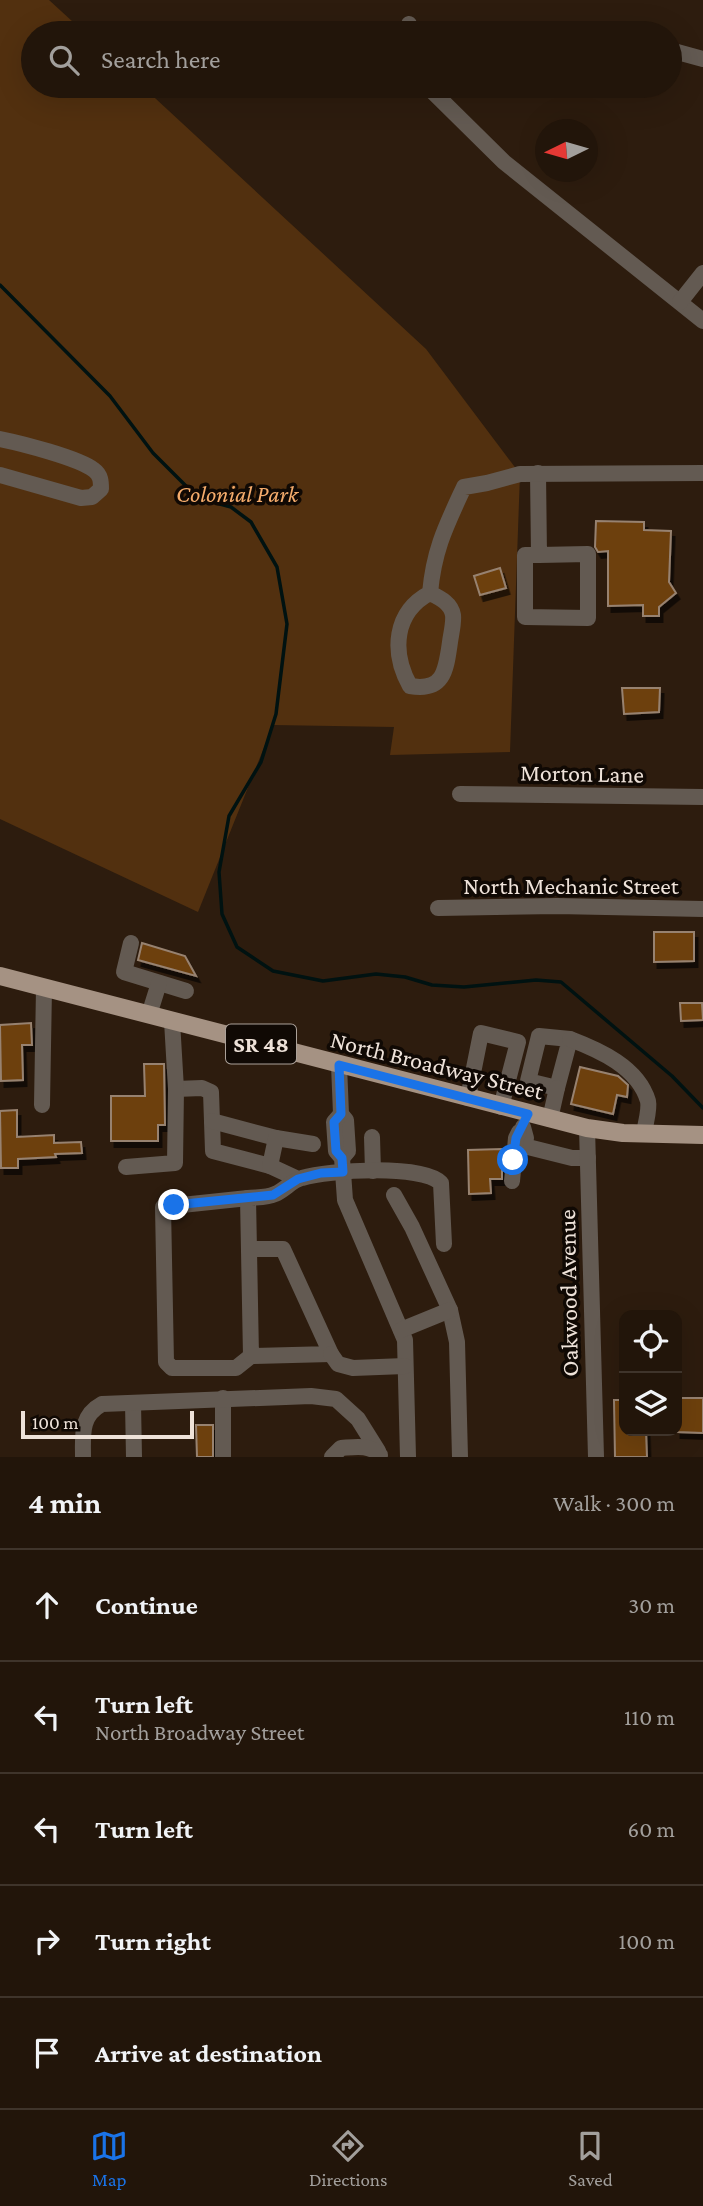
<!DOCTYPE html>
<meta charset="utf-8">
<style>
:root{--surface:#22150a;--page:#2a1e13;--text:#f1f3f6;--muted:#a29f9c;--line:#3f342b;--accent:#1a73e8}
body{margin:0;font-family:"Crimson Pro",serif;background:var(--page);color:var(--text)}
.controls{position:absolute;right:21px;bottom:21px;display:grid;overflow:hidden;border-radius:14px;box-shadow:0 7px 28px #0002}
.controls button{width:63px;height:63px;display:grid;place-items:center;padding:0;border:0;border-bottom:2px solid var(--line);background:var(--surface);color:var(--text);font:35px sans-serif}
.compass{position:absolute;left:535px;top:119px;width:63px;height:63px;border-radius:50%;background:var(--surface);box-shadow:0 7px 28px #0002;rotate:265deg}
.scale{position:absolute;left:21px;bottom:18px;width:173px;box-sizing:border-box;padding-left:7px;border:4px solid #eee2d9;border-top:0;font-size:19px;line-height:24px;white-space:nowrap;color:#eee2d9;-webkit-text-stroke:5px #100904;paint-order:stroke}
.stop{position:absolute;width:21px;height:21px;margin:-16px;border:5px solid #1a73e8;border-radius:50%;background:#fff}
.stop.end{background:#1a73e8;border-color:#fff;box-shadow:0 2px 7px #0008}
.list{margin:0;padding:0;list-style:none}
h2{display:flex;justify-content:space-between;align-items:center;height:91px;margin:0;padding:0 28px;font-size:30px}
h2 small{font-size:23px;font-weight:400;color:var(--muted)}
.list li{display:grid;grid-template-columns:46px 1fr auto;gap:21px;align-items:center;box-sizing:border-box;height:112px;padding:0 28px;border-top:2px solid var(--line)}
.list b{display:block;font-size:26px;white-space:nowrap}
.list p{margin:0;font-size:23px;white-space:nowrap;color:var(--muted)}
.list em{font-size:23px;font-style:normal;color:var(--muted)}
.icon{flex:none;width:38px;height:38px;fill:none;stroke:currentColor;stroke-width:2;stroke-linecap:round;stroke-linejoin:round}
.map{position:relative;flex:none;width:703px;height:1457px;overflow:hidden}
.search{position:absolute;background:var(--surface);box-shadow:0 7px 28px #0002;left:21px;right:21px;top:21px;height:77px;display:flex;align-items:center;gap:18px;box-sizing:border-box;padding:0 24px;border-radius:38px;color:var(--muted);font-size:26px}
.sheet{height:651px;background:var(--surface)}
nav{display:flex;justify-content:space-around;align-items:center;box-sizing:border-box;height:98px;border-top:2px solid var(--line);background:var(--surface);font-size:19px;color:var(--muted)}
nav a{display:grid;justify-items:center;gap:4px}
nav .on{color:var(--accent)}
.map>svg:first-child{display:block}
</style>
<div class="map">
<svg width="703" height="1457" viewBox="0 0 703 1457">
<defs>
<filter id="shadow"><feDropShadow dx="3.5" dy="6" stdDeviation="0" flood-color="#0009"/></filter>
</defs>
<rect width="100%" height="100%" fill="#2d1c0e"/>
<polygon fill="#52300f" points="0,0 49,0 85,33 33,33 33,86 142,86 426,349 520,474 510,752 390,755 394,727 273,725 198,912 0,819"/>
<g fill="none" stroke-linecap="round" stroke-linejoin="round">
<polyline stroke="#001211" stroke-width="3.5" points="0,285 110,396 153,453 198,498 231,507 251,522 277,567 287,624 276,714 261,762 229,816 219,872 222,914 237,947 273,971 323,981 376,974 405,977 432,985 464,987 536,980 561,982 672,1076 703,1108"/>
</g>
<g fill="#6d3f0e" stroke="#978270" stroke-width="2" filter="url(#shadow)">
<polygon points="596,521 644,522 644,530 671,531 669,582 676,593 659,607 659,616 643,616 643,605 608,606 608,551 598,552 595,547"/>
<polygon points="500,568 506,588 480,595 474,576"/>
<polygon points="622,688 660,688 659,712 624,714"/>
<polygon points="654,932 694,932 694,961 654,962"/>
<polygon points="142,943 185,956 196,976 138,960"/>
<polygon points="680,1003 702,1003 703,1020 681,1021"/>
<polygon points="31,1023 32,1045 22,1045 23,1080 1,1081 0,1025"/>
<polygon points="144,1064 164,1064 165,1125 158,1125 158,1141 111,1141 111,1096 145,1096"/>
<polygon points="580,1067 618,1076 628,1085 627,1097 617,1095 613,1114 571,1104"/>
<polygon points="17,1110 17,1137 54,1135 54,1143 81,1142 82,1153 55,1154 56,1157 18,1159 18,1168 1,1168 0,1111"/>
<polygon points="502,1149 502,1179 490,1179 491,1193 469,1194 468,1150"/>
<polygon points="677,1398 703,1398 703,1433 677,1432"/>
<polygon points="614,1400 624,1400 624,1431 646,1431 647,1457 615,1457"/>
<polygon points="196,1425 213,1425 213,1457 197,1457"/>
</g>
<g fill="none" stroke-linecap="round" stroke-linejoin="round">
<g stroke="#635a52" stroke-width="16">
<polyline points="409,24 410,33"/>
<polyline points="670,50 703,59"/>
<polyline points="427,86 504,162 703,321"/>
<polyline points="680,302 703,273"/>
<path d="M0,439C20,443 79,458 94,470C101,475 101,482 101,489L92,497L81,498L0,475"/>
<polyline points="538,473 539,555 588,554 588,618 525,617 525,555 539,555"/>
<path d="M430,593C440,598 451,603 453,615C454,623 451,634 450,642C446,670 444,692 410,686C391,652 394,612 430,593C434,549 446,526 464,487L487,483L520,474L703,473"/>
<polyline points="460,794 703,797"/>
<polyline points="438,908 557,906 703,909"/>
<polyline points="131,943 124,972 186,991"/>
<polyline points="149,1015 159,983"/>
<polygon points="539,1036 570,1039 557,1088 528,1081"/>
<path d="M570,1039C599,1050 638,1067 648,1101C650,1110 645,1124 644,1134"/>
<polyline points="339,1065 341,1114 346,1120 348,1151 342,1158"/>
<polyline points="176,1089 202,1088 211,1092 213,1151 270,1166"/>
<polyline points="468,1098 481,1033 518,1042 501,1107"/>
<polyline points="42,1105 44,988"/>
<polyline points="341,1114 334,1122 336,1151 342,1158 345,1200 405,1340 408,1457"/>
<polyline points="550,1119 557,1088"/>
<polyline points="212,1121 276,1138"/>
<polyline points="523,1127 526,1138 524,1146 572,1158 588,1158"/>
<polyline points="587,1128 596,1457"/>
<polyline points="372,1137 373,1171"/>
<polyline points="126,1167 175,1163 176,1089 172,1021"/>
<polyline points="298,1179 270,1166 276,1138 313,1144"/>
<polyline points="512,1181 516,1138 519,1132"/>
<polyline points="394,1195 412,1227 450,1310 457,1342 460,1457"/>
<polyline points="248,1198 163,1207 166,1362 172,1368 236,1368 251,1356"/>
<path d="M249,1249H283L331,1354L251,1356L248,1198C256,1197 267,1198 275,1194C285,1190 292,1180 302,1178C329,1170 421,1164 441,1183L444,1244"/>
<polyline points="401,1330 450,1310"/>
<polyline points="331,1354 338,1364 353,1368 405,1366"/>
<polyline points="223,1398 223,1457"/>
<polyline points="133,1403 134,1457"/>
<path d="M83,1457C83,1435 80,1416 102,1404L311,1396L336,1399L358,1419L378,1451"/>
<path d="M332,1457L341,1448C355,1447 369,1444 380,1455"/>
</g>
<polyline stroke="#a59283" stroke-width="18" points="0,976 587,1128 623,1133 703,1135"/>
</g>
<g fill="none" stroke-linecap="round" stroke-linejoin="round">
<polyline stroke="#1a73e8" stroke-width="9" points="174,1205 273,1195 298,1179 321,1173 343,1172 342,1158 336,1151 334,1122 341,1114 339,1065 528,1114 516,1138 513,1160"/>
</g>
<g text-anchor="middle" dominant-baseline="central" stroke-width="7" stroke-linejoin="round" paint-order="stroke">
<rect fill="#100904" stroke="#aba199" stroke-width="2" x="226" y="1024.5" width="70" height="39" rx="5"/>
<g font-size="23" font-weight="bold" fill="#eee2d9">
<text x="261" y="1044">SR 48</text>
</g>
<g font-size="24" font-style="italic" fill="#f5ac6c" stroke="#100904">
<text x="237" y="493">Colonial Park</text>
</g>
<g font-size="24" fill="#eee2d9" stroke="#100904">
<text transform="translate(582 773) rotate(1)">Morton Lane</text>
<text x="571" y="885">North Mechanic Street</text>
<text transform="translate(437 1065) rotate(14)">North Broadway Street</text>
<text transform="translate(568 1293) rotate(-91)">Oakwood Avenue</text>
</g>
</g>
</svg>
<div class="controls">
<button><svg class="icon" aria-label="locate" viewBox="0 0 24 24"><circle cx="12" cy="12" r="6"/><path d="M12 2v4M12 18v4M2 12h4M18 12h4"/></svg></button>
<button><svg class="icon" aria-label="layers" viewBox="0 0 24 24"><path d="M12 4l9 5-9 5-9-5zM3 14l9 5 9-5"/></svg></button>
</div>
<svg class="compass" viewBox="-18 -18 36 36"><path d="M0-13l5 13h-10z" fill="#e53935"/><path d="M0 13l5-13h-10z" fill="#a29f9c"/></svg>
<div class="scale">100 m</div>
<div class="stop" style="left:513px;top:1160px"></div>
<div class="stop end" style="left:174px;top:1205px"></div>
<div class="search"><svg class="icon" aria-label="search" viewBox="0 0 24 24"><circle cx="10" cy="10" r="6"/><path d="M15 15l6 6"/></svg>Search here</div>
</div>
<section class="sheet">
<h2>4 min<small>Walk · 300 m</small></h2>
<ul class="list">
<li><svg class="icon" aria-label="ahead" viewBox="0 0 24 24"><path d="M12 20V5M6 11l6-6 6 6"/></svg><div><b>Continue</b></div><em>30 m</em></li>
<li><svg class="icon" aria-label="left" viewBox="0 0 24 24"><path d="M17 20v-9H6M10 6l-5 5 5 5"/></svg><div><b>Turn left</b><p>North Broadway Street</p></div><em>110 m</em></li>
<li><svg class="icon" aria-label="left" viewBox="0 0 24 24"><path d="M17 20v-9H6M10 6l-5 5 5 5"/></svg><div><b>Turn left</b></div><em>60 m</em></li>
<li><svg class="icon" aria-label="right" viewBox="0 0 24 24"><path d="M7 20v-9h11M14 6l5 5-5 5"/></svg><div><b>Turn right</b></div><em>100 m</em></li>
<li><svg class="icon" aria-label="arrive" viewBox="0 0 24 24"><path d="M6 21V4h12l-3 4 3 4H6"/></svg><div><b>Arrive at destination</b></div></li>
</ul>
</section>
<nav>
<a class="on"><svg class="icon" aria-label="map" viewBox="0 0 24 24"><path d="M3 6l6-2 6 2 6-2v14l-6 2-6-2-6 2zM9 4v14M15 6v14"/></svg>Map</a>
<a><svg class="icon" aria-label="directions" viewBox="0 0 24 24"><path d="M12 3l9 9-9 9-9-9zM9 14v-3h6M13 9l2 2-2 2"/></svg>Directions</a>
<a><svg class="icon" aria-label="saved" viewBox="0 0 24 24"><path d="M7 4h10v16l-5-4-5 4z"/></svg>Saved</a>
</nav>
